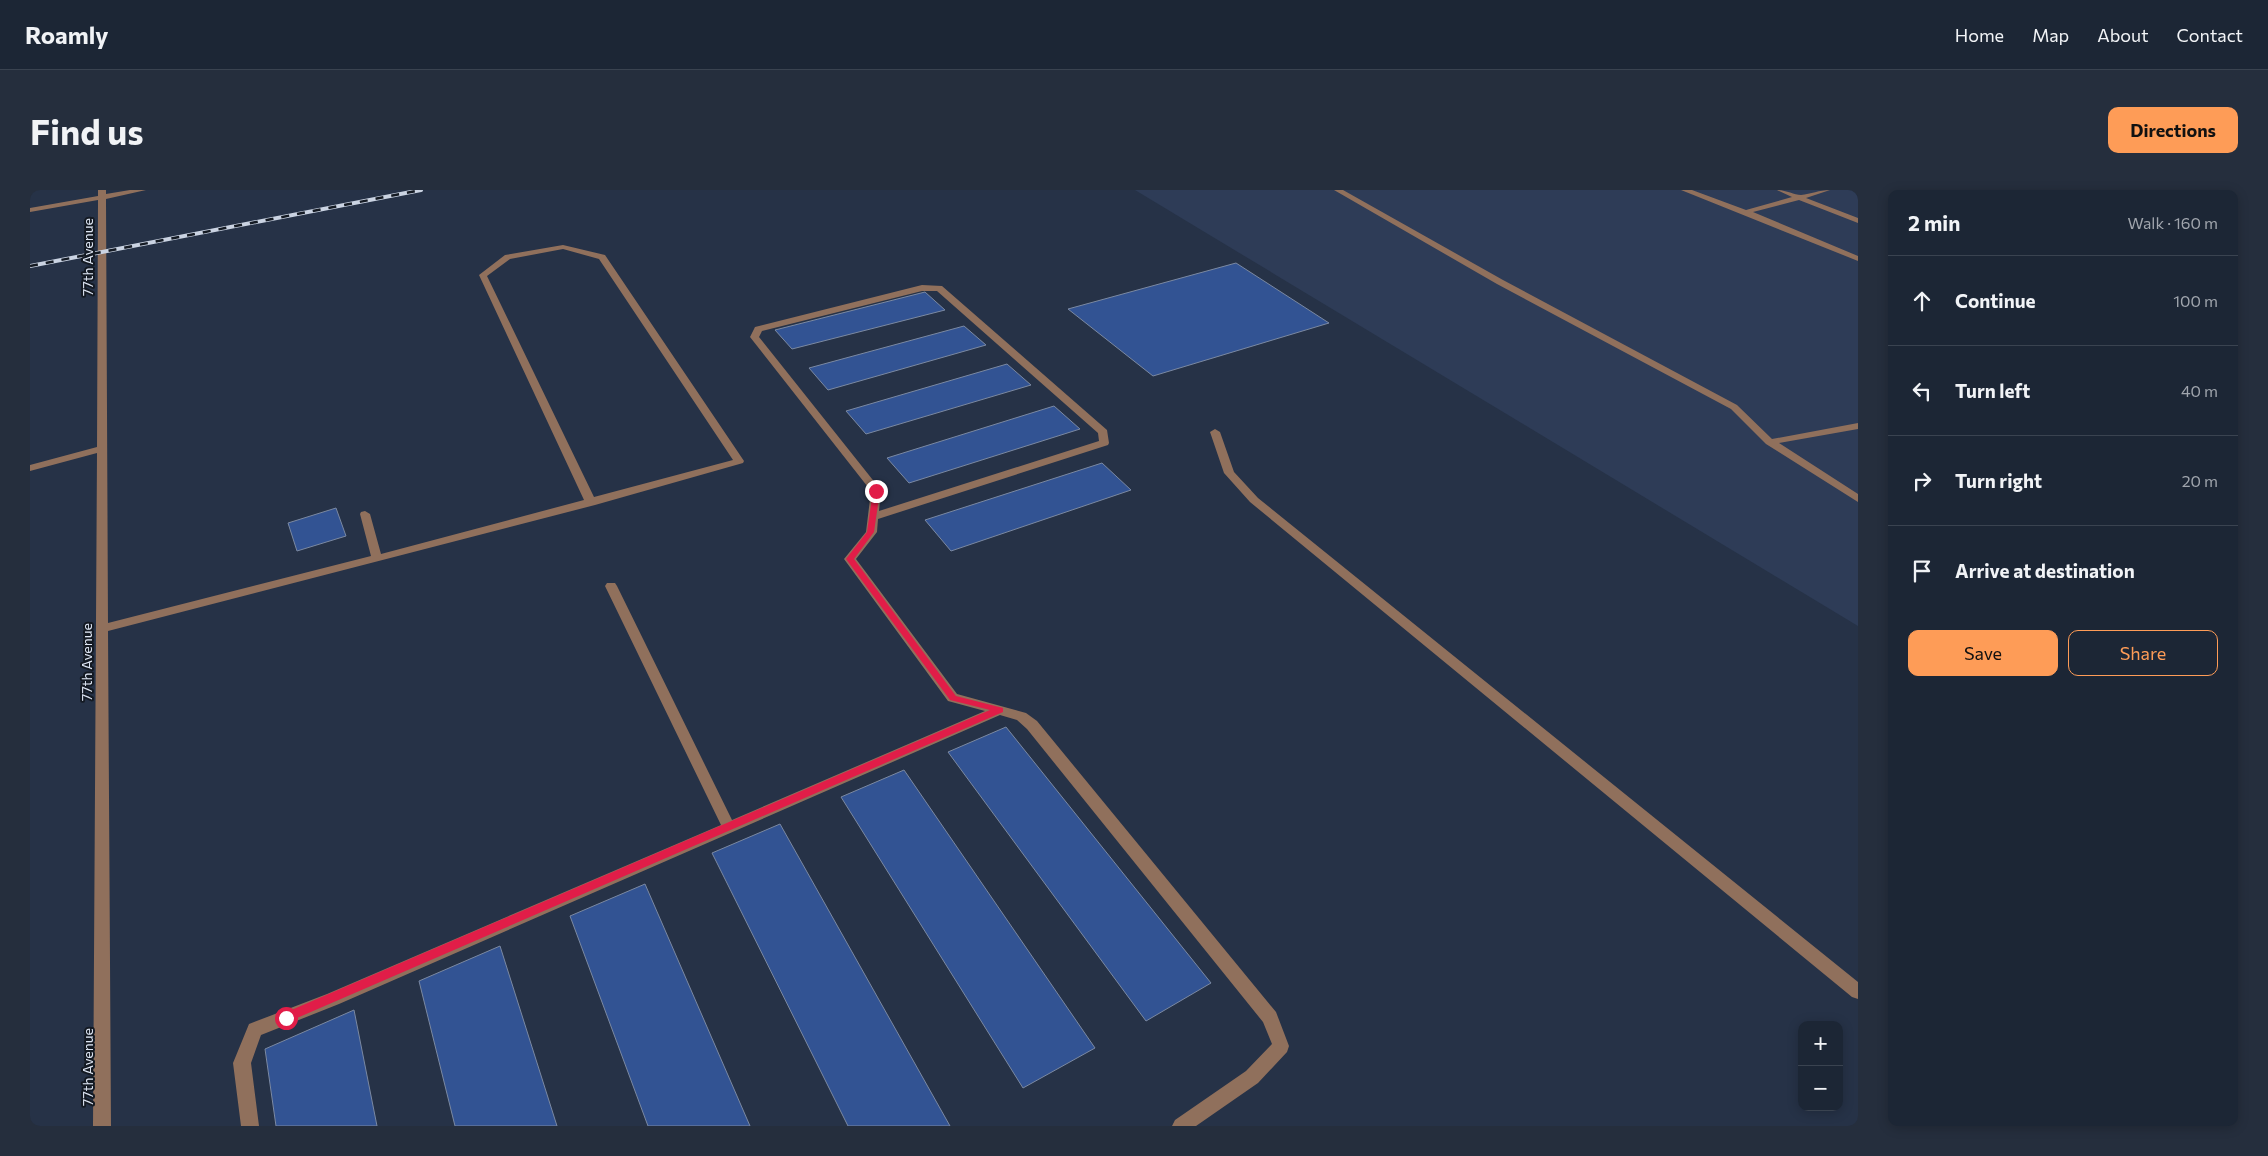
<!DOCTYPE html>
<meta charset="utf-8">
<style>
:root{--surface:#1c2635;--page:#252e3d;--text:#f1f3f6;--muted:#a0a5ad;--line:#3a4350;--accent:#fe9c57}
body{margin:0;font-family:Commissioner,sans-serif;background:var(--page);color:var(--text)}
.controls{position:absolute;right:15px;bottom:15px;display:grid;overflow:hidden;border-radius:10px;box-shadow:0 2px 12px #0003}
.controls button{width:45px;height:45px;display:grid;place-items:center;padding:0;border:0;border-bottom:1px solid var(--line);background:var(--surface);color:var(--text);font:25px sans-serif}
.stop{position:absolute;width:15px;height:15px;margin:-11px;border:4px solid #e11d48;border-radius:50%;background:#fff}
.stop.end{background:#e11d48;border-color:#fff;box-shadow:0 1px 5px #0008}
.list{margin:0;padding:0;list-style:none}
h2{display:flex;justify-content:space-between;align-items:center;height:65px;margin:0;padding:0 20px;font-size:21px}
h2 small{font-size:16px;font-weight:400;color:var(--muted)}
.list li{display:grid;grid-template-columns:32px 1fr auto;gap:15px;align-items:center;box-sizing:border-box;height:90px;padding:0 20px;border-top:1px solid var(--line)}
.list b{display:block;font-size:19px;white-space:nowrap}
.list em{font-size:16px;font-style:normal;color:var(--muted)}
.actions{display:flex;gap:10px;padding:15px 20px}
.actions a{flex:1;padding:11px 0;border:1px solid var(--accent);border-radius:10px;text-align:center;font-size:18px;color:var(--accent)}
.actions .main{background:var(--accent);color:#111}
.icon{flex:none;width:28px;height:28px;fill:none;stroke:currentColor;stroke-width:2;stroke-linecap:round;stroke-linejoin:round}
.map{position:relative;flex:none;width:1828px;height:936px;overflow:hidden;border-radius:10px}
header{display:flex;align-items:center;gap:30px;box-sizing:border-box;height:70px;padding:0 25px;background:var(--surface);border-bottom:1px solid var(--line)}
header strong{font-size:24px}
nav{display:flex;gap:28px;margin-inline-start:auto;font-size:18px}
.intro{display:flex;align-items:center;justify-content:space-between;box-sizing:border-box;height:120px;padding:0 30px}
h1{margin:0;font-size:35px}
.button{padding:12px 22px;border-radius:10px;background:var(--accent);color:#111;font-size:18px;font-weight:700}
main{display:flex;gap:30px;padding:0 30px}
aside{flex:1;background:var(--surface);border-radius:10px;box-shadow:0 2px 12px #0003}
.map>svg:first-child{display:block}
</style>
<header>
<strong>Roamly</strong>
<nav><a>Home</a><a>Map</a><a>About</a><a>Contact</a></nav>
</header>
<div class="intro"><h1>Find us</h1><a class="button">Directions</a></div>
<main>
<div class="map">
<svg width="1828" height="936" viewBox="0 0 1828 936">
<rect width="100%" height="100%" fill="#263247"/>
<polygon fill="#2e3c57" points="1105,0 1828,0 1828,436"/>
<g fill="#325393" stroke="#7b89a2">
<polygon points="1206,73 1299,133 1123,186 1038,119"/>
<polygon points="895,102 915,120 762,159 745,140"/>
<polygon points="934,136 956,155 798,200 779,178"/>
<polygon points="977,174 1001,195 836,244 816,221"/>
<polygon points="1024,216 1050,239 879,293 857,268"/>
<polygon points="1072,273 1101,300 921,361 895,330"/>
<polygon points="306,318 316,346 267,361 258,333"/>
<polygon points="976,537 1181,793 1116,831 918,562"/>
<polygon points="874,580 1065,858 993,898 811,607"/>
<polygon points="750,634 920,936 818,936 682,663"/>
<polygon points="615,694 720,936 618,936 540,726"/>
<polygon points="470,756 527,936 425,936 389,791"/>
<polygon points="324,820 347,936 246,936 235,859"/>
</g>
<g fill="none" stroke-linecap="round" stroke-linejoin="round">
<g fill="#90705c" fill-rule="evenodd">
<path d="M68,0H76V4L100,0H116L76,9L78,433L341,366L330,324L331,322L335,321L340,324L351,364L554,310L449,85L475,65L533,55L575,65L714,271L713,273L565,315L78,441L81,936H63L67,263L0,281V275L67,257L68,10L0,22V18L68,6ZM533,59L569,69L703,270L564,307L457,86L480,69Z"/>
<polygon points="1304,0 1313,0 1473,90 1707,215 1742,249 1828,233 1828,239 1749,253 1828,304 1828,312 1736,254 1701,219 1467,94"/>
<path d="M1651,0H1662L1716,20L1762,7L1747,0C1756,0 1764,5 1771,5C1781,4 1789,0 1800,0L1776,8L1828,28V33L1769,10L1723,22L1828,66V71Z"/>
<path d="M892,95L912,96L1077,240L1079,253L1078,255L848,329L847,342L826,369L927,504L996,523L1007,531L1246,822L1259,856L1257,862L1228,893L1166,936H1142L1145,930L1216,881L1242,854L1233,832L997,539L987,530L970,525L309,814L231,845L221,873L229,936H211L203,873L219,834L297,804L691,635L575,396L577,393H585L587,396L702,630L955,521L918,511L814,369L836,342L841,301L720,147L725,137ZM892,101H907L1068,243L1069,251L849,321L851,301L850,299L729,147L732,141Z"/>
<polygon points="1185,239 1190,242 1204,282 1228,308 1828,792 1828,809 1822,807 1220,312 1194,283 1180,242"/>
</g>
<defs>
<polyline id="rail" points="0,76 391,0"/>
</defs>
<use href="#rail" stroke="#cad3e2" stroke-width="4"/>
<use href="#rail" stroke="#141a23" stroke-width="2.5" stroke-dasharray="8" stroke-linecap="butt"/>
</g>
<polygon fill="#e11d48" points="846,299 850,301 844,342 824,369 926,506 973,518 973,522 260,831 252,831 252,824 960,520 920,510 816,369 837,342 843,301"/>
<g text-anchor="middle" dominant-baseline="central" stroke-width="4" stroke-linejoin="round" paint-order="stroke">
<g font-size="14" fill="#dfe7f5" stroke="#141a23">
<text transform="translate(57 67) rotate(-90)">77th Avenue</text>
<text transform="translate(56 472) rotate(-90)">77th Avenue</text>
<text transform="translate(57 877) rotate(-90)">77th Avenue</text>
</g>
</g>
</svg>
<div class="controls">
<button>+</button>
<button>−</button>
</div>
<div class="stop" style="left:256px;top:828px"></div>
<div class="stop end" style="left:846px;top:301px"></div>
</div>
<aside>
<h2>2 min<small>Walk · 160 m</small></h2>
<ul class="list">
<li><svg class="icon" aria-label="ahead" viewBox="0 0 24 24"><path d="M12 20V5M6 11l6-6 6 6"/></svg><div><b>Continue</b></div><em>100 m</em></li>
<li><svg class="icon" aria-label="left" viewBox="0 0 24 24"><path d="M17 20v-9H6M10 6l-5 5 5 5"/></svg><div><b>Turn left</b></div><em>40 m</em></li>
<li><svg class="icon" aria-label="right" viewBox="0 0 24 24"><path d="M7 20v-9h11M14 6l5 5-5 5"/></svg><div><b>Turn right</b></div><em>20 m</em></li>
<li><svg class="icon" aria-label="arrive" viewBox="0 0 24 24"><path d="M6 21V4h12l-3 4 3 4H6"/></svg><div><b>Arrive at destination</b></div></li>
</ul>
<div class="actions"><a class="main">Save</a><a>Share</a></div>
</aside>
</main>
